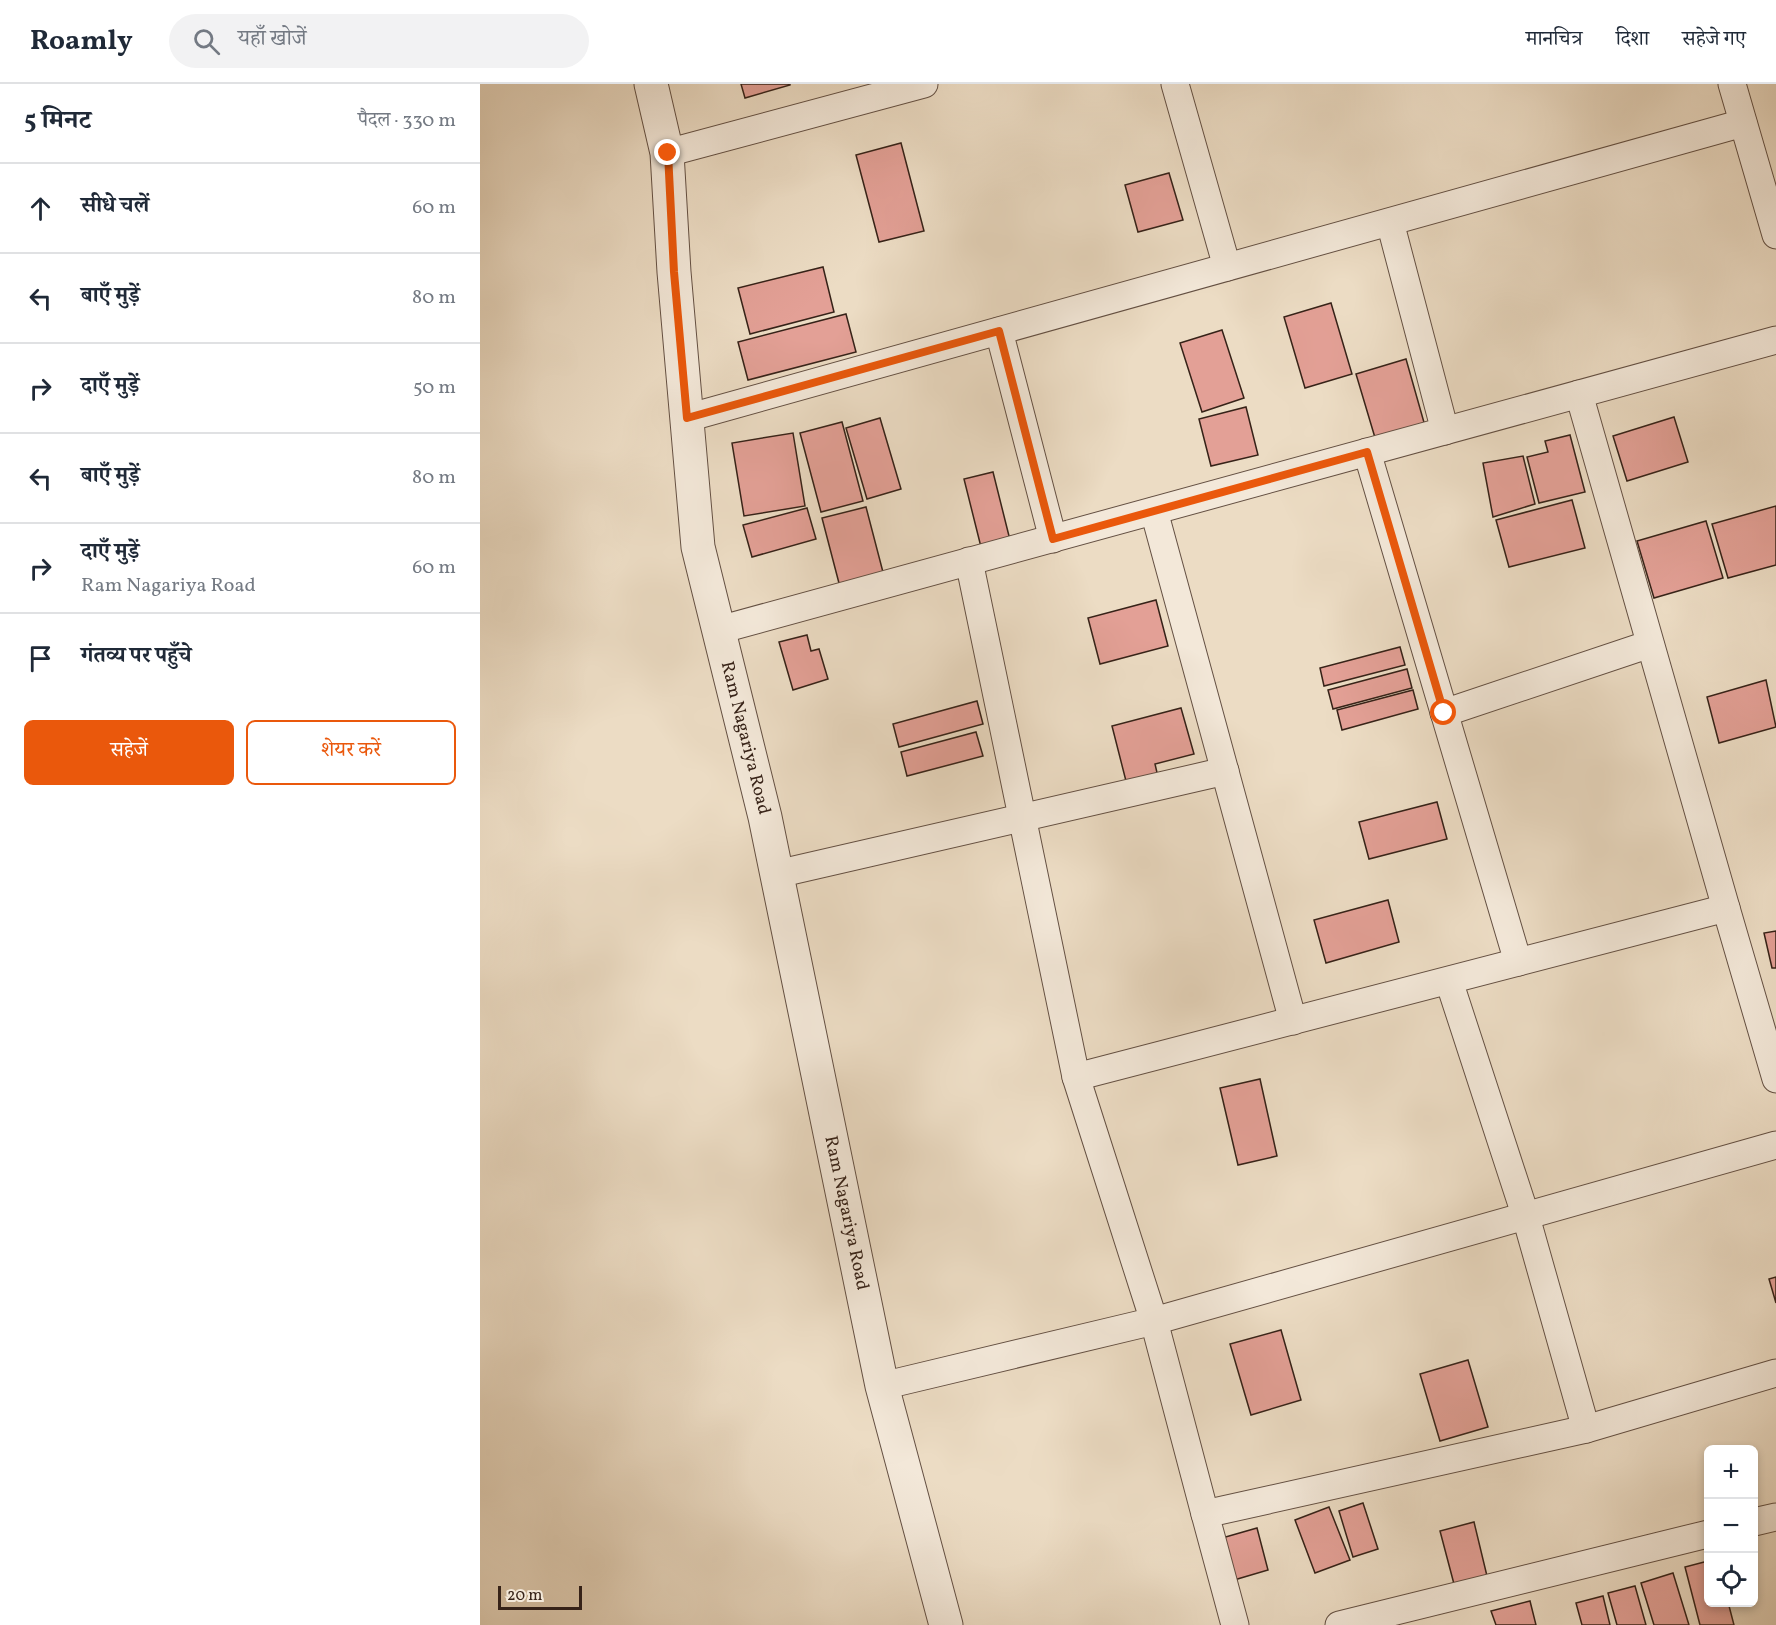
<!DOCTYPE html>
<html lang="hi">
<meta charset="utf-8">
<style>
:root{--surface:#fff;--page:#f2f2f3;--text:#1f2937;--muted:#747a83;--line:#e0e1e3;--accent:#ea580c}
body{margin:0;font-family:Vollkorn,"Noto Serif Devanagari",serif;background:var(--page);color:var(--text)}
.controls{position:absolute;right:18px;bottom:18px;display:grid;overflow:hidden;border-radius:9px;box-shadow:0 3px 9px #0003}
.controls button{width:54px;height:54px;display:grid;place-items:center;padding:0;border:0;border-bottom:2px solid var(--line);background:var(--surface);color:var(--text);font:30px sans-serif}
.scale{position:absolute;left:18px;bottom:15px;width:84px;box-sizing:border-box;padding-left:6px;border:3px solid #362218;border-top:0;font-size:16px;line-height:21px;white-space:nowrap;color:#362218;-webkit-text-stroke:4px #f3e8d9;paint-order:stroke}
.stop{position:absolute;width:18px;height:18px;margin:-14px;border:4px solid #ea580c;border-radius:50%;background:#fff}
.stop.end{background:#ea580c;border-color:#fff;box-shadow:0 2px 6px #0008}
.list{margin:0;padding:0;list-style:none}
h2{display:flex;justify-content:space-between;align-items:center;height:78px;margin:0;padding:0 24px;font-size:26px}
h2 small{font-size:20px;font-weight:400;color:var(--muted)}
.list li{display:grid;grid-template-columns:39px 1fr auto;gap:18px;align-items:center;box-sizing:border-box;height:90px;padding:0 24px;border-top:2px solid var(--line)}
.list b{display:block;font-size:22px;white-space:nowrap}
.list p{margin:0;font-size:20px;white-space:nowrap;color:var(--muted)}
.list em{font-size:20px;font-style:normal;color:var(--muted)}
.actions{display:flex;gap:12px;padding:18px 24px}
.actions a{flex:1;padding:14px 0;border:2px solid var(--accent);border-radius:9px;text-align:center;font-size:21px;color:var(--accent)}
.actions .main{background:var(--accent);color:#fff}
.icon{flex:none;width:33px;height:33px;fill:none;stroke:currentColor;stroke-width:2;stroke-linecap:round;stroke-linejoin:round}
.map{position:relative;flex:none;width:1296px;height:1541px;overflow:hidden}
header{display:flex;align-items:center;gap:36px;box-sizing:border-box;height:84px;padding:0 30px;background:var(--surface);border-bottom:2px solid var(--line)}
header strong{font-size:28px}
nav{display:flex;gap:33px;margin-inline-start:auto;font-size:21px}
.search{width:420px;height:54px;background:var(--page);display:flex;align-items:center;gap:15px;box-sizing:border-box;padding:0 21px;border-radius:33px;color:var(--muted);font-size:22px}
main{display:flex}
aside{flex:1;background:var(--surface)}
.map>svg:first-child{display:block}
</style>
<header>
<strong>Roamly</strong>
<div class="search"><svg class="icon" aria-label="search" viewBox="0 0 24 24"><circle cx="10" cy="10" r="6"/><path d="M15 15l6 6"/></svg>यहाँ खोजें</div>
<nav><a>मानचित्र</a><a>दिशा</a><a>सहेजे गए</a></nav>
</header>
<main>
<aside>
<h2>5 मिनट<small>पैदल · 330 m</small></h2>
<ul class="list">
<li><svg class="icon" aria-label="ahead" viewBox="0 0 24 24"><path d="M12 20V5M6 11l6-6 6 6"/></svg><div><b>सीधे चलें</b></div><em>60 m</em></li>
<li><svg class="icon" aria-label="left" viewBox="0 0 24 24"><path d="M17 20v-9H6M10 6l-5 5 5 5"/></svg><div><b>बाएँ मुड़ें</b></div><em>80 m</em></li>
<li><svg class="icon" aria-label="right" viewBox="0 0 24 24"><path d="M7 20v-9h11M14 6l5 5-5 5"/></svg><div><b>दाएँ मुड़ें</b></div><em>50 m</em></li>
<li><svg class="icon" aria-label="left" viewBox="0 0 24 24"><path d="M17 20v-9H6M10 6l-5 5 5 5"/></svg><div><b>बाएँ मुड़ें</b></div><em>80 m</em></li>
<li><svg class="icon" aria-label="right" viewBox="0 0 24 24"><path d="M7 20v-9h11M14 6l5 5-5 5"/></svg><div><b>दाएँ मुड़ें</b><p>Ram Nagariya Road</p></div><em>60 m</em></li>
<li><svg class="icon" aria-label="arrive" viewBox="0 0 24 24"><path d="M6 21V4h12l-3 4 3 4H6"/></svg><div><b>गंतव्य पर पहुँचे</b></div></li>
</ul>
<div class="actions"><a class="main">सहेजें</a><a>शेयर करें</a></div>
</aside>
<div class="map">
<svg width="1296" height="1541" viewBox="0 0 1296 1541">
<rect width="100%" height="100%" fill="#ecdcc4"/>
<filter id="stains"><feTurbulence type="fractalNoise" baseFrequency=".00333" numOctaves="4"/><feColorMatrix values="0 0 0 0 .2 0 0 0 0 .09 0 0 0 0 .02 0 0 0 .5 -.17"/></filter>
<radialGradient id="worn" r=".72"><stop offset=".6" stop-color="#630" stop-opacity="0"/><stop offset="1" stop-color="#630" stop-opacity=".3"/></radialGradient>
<g fill="#e3a096" stroke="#362218" stroke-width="1.5">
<polygon points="261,0 310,0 310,1 265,14"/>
<polygon points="421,59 444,147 399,158 376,71"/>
<polygon points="689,89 703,136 658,148 645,101"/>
<polygon points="343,183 354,228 270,250 258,204"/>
<polygon points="851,219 872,290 825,304 804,233"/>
<polygon points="366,230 376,268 268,296 258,258"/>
<polygon points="742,246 764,314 722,328 700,259"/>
<polygon points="926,275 945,342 896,357 876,290"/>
<polygon points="766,323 778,371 731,382 719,335"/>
<polygon points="1194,333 1208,378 1147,397 1133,352"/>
<polygon points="400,334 421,405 387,415 366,344"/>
<polygon points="362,338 383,417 341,428 320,349"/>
<polygon points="313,349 325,422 264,432 252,359"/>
<polygon points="1090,351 1105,408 1059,419 1047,373 1068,368 1065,357"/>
<polygon points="1043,372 1055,420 1013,433 1003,379"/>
<polygon points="513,388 530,456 501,463 484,395"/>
<polygon points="1092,416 1105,464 1029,483 1016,436"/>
<polygon points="1296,422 1296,481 1248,494 1232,440"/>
<polygon points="386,423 404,492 360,503 342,434"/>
<polygon points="327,424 336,455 272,473 263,441"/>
<polygon points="1226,437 1243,494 1174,514 1157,457"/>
<polygon points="676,516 688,562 620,580 608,534"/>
<polygon points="327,551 331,567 339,565 348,595 313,606 299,558"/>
<polygon points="920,563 925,581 844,602 840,584"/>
<polygon points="927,585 932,604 853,625 848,606"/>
<polygon points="1286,596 1296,643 1239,659 1227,613"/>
<polygon points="933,606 938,625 862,646 857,626"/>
<polygon points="497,617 503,640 419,663 413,640"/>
<polygon points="701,624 714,670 675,680 678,693 647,701 632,642"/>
<polygon points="496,648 503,672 427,692 421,668"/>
<polygon points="957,718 967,755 889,775 879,738"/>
<polygon points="908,816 919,858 846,879 834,836"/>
<polygon points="1296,847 1296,884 1292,884 1284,849"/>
<polygon points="780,995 797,1072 758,1081 740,1004"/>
<polygon points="1296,1193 1296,1219 1289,1195"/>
<polygon points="801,1246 821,1316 771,1331 750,1260"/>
<polygon points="988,1276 1008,1343 960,1357 940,1290"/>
<polygon points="883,1419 898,1465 873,1473 859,1427"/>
<polygon points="849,1423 870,1476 835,1489 815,1436"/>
<polygon points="994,1438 1007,1492 974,1500 960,1447"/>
<polygon points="777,1444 788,1486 754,1496 742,1454"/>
<polygon points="1228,1477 1228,1518 1248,1518 1254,1541 1220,1541 1205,1483"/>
<polygon points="1193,1489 1209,1541 1174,1541 1161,1499"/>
<polygon points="1155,1502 1166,1541 1137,1541 1128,1509"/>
<polygon points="1123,1512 1130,1541 1102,1541 1096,1519"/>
<polygon points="1050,1517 1056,1541 1016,1541 1011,1527"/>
</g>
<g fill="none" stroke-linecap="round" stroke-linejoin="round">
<defs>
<g id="minor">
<polyline points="695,0 747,183"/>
<polyline points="1252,0 1296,151"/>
<polyline points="187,69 444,0"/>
<polyline points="910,138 965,347"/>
<polyline points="519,247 573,455"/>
<polyline points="207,334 1263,39"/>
<polyline points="887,368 1038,878"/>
<polyline points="674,427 813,937"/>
<polyline points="489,477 596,993 1246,824 1099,310"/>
<polyline points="239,546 1296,256"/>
<polyline points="964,629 1170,560"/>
<polyline points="297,790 745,687"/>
<polyline points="1246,824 1296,995"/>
<polyline points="969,897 1046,1133 1106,1345"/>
<polyline points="596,993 674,1237 725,1430"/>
<polyline points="402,1302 674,1237 1296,1061"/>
<polyline points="1274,1438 1296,1433"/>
<polyline points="755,1541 725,1430 1106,1345 1296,1289"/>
<polyline points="859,1541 1228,1450"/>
</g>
<polyline id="tertiary" points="171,0 187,69 194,188 218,463 285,733 402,1302 466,1541"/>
</defs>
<use href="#minor" stroke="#645043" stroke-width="29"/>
<use href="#tertiary" stroke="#645043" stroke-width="35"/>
<use href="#minor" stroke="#f3e8d9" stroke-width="27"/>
<use href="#tertiary" stroke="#f3e8d9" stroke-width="33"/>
</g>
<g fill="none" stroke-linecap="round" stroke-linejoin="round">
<polyline stroke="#ea580c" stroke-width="8" points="188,69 194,188 207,334 519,247 573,455 887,368 964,629"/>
</g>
<g text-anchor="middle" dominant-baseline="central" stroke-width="4.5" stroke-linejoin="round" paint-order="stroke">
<g font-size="18" fill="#362218" stroke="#f3e8d9">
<text transform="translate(265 654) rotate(76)">Ram Nagariya Road</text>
<text transform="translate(366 1129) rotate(78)">Ram Nagariya Road</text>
</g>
</g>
<rect width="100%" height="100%" filter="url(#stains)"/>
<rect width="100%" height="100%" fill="url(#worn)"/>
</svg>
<div class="controls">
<button>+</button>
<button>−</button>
<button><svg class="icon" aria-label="locate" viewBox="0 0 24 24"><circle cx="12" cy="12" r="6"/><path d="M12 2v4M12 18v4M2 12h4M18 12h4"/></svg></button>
</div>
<div class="scale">20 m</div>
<div class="stop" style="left:964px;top:629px"></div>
<div class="stop end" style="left:188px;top:69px"></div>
</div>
</main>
